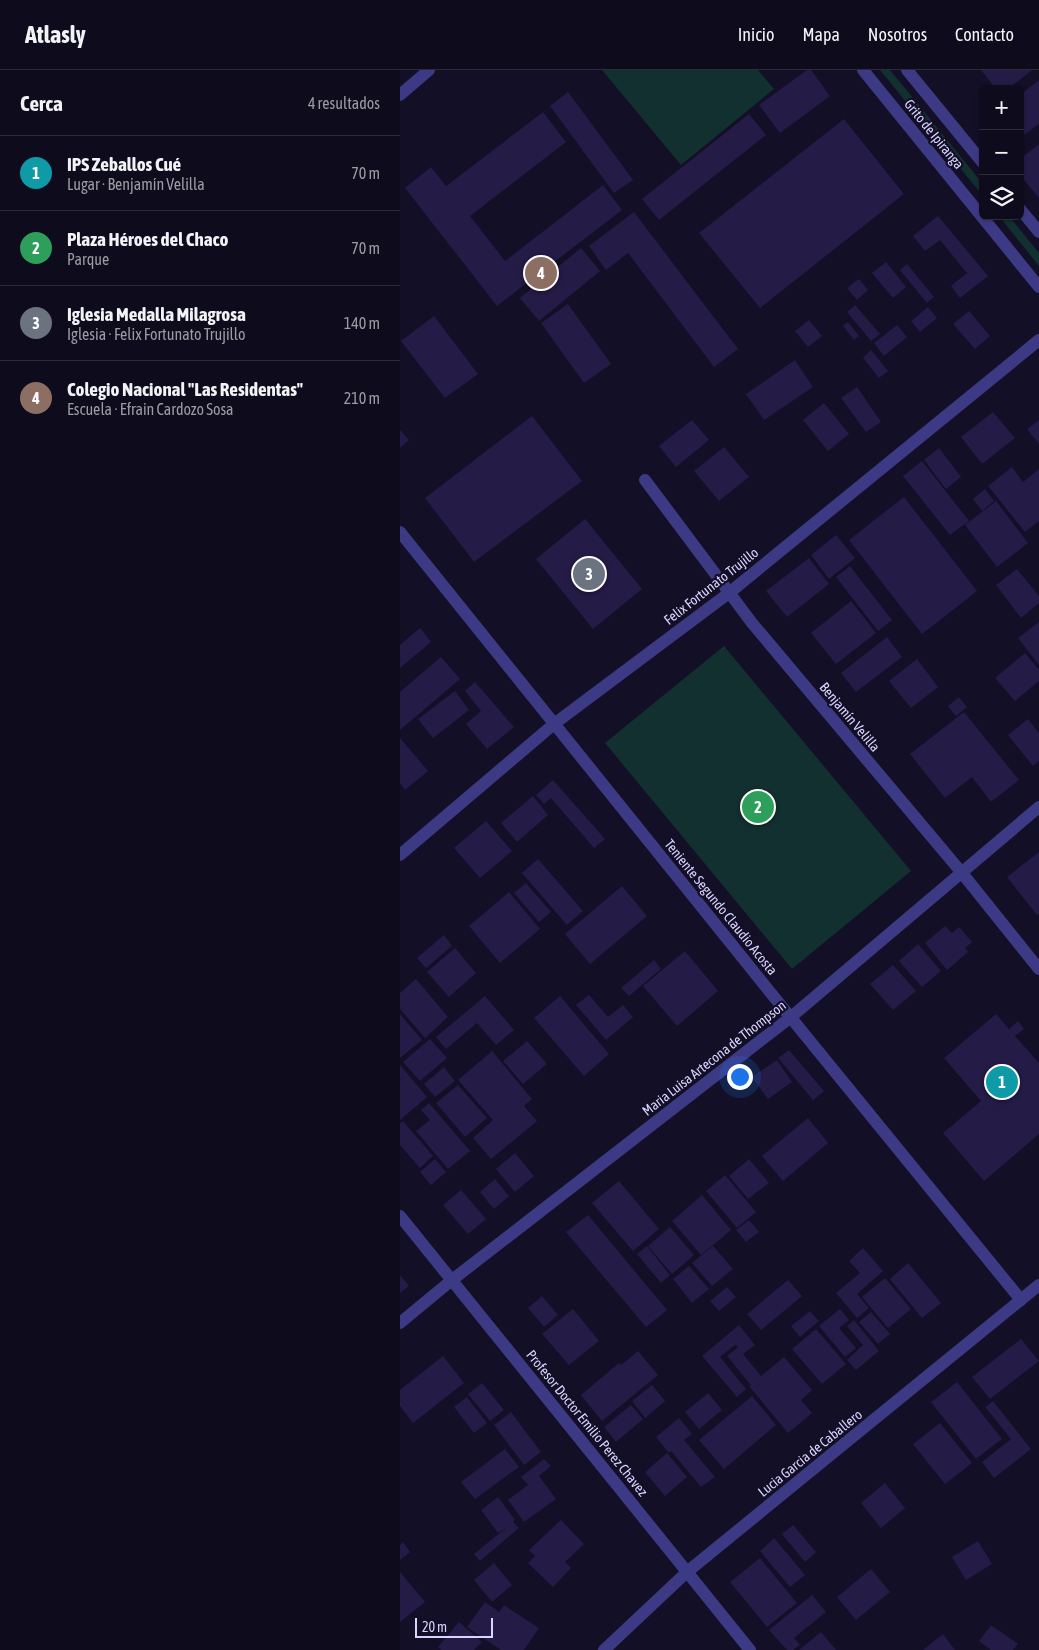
<!DOCTYPE html>
<html lang="es">
<meta charset="utf-8">
<style>
:root{--surface:#0e0b1c;--page:#171425;--text:#f1f3f6;--muted:#9b9ba3;--line:#2e2b3b;--accent:#b45309}
body{margin:0;font-family:"Asap Condensed",sans-serif;background:var(--page);color:var(--text)}
.controls{position:absolute;right:15px;top:15px;display:grid;overflow:hidden;border-radius:8px;box-shadow:0 1px 4px #0004}
.controls button{width:45px;height:45px;display:grid;place-items:center;padding:0;border:0;border-bottom:1px solid var(--line);background:var(--surface);color:var(--text);font:25px sans-serif}
.scale{position:absolute;left:15px;bottom:12px;width:78px;box-sizing:border-box;padding-left:5px;border:2px solid #d9d4ff;border-top:0;font-size:14px;line-height:18px;white-space:nowrap;color:#d9d4ff;-webkit-text-stroke:4px #130f26;paint-order:stroke}
.you{position:absolute;left:339px;top:1006px;width:18px;height:18px;margin:-12px;border:4px solid #fff;border-radius:50%;background:#1a73e8;box-shadow:0 0 0 8px #1a73e833}
.badge{display:grid;place-items:center;width:32px;height:32px;border-radius:50%;background:var(--accent);color:#fff;font-size:16px;font-weight:700}
.pin{position:absolute;translate:-50% -50%;border:2px solid #fff;box-shadow:0 1px 5px #0006}
.list{margin:0;padding:0;list-style:none}
h2{display:flex;justify-content:space-between;align-items:center;height:65px;margin:0;padding:0 20px;font-size:21px}
h2 small{font-size:16px;font-weight:400;color:var(--muted)}
.list li{display:grid;grid-template-columns:32px 1fr auto;gap:15px;align-items:center;box-sizing:border-box;height:75px;padding:0 20px;border-top:1px solid var(--line)}
.list b{display:block;font-size:19px;white-space:nowrap}
.list p{margin:0;font-size:16px;white-space:nowrap;color:var(--muted)}
.list em{font-size:16px;font-style:normal;color:var(--muted)}
.icon{flex:none;width:28px;height:28px;fill:none;stroke:currentColor;stroke-width:2;stroke-linecap:round;stroke-linejoin:round}
.map{position:relative;flex:none;width:639px;height:1580px;overflow:hidden}
header{display:flex;align-items:center;gap:30px;box-sizing:border-box;height:70px;padding:0 25px;background:var(--surface);border-bottom:1px solid var(--line)}
header strong{font-size:24px}
nav{display:flex;gap:28px;margin-inline-start:auto;font-size:18px}
main{display:flex}
aside{flex:1;background:var(--surface)}
.map>svg:first-child{display:block}
</style>
<header>
<strong>Atlasly</strong>
<nav><a>Inicio</a><a>Mapa</a><a>Nosotros</a><a>Contacto</a></nav>
</header>
<main>
<aside>
<h2>Cerca<small>4 resultados</small></h2>
<ul class="list">
<li><span class="badge" style="background:#0f9aa8">1</span><div><b>IPS Zeballos Cué</b><p>Lugar · Benjamín Velilla</p></div><em>70 m</em></li>
<li><span class="badge" style="background:#2e9e5b">2</span><div><b>Plaza Héroes del Chaco</b><p>Parque</p></div><em>70 m</em></li>
<li><span class="badge" style="background:#6b7280">3</span><div><b>Iglesia Medalla Milagrosa</b><p>Iglesia · Felix Fortunato Trujillo</p></div><em>140 m</em></li>
<li><span class="badge" style="background:#8d6e63">4</span><div><b>Colegio Nacional &quot;Las Residentas&quot;</b><p>Escuela · Efrain Cardozo Sosa</p></div><em>210 m</em></li>
</ul>
</aside>
<div class="map">
<svg width="639" height="1580" viewBox="0 0 639 1580">
<rect width="100%" height="100%" fill="#130f26"/>
<g fill="#12302f">
<polygon points="202,0 358,0 374,19 281,95"/>
<polygon points="480,0 490,0 583,114 583,126"/>
<polygon points="599,146 609,146 639,183 639,196"/>
<polygon points="324,576 511,801 392,899 205,673"/>
</g>
<g fill="#241b47">
<polygon points="407,0 411,0 430,26 380,63 359,35"/>
<polygon points="581,0 632,0 608,19 596,19"/>
<polygon points="639,10 639,54 620,68 620,25"/>
<polygon points="168,22 233,110 214,123 150,36"/>
<polygon points="143,42 166,72 70,146 105,191 203,115 222,140 97,236 5,118 31,97 46,116"/>
<polygon points="349,44 366,65 259,150 242,129"/>
<polygon points="444,49 504,124 360,238 299,163"/>
<polygon points="639,74 639,128 620,105 620,89"/>
<polygon points="234,142 338,279 314,297 228,183 206,200 189,176"/>
<polygon points="538,146 588,206 560,228 551,216 567,203 540,170 525,181 513,166"/>
<polygon points="181,178 200,201 139,251 120,228"/>
<polygon points="486,192 506,217 493,228 472,203"/>
<polygon points="507,194 534,227 527,233 500,200"/>
<polygon points="459,209 468,220 457,230 447,218"/>
<polygon points="168,234 211,294 184,313 141,253"/>
<polygon points="455,235 480,264 471,271 447,242"/>
<polygon points="528,237 537,248 520,262 511,251"/>
<polygon points="569,241 590,266 575,279 553,254"/>
<polygon points="34,246 78,304 45,328 1,271"/>
<polygon points="409,250 422,266 408,277 395,261"/>
<polygon points="448,252 459,266 454,270 443,256"/>
<polygon points="497,255 507,267 484,286 474,273"/>
<polygon points="471,280 488,301 479,308 463,288"/>
<polygon points="395,290 413,317 364,350 346,324"/>
<polygon points="457,317 481,352 466,362 441,328"/>
<polygon points="424,333 449,364 428,381 403,350"/>
<polygon points="593,342 615,368 582,394 561,367"/>
<polygon points="132,346 182,411 74,492 25,428"/>
<polygon points="292,350 309,370 276,397 259,376"/>
<polygon points="639,350 639,374 627,359"/>
<polygon points="0,360 9,370 0,378"/>
<polygon points="324,377 349,407 319,431 294,401"/>
<polygon points="539,378 561,407 546,419 524,390"/>
<polygon points="522,391 569,451 550,465 503,406"/>
<polygon points="612,397 623,412 639,399 639,451 625,462 588,416"/>
<polygon points="585,419 594,431 582,441 573,429"/>
<polygon points="504,427 577,521 522,564 449,470"/>
<polygon points="596,431 628,473 597,497 565,455"/>
<polygon points="185,449 242,519 193,559 136,489"/>
<polygon points="436,465 455,488 429,509 411,485"/>
<polygon points="409,488 429,514 387,547 366,521"/>
<polygon points="450,496 492,550 478,561 436,507"/>
<polygon points="617,499 639,526 639,533 621,548 596,515"/>
<polygon points="451,531 476,563 436,594 411,563"/>
<polygon points="639,552 639,595 618,568"/>
<polygon points="20,558 31,572 0,598 0,575"/>
<polygon points="487,567 502,587 456,622 441,603"/>
<polygon points="625,583 639,600 639,611 615,631 595,608"/>
<polygon points="41,587 60,609 0,660 0,622"/>
<polygon points="517,589 538,617 511,638 489,611"/>
<polygon points="75,612 114,657 87,679 66,654 81,641 65,621"/>
<polygon points="55,621 69,640 33,668 18,649"/>
<polygon points="559,627 567,637 556,646 548,636"/>
<polygon points="564,642 619,710 591,732 572,707 545,728 510,684"/>
<polygon points="628,649 639,663 639,691 633,696 608,665"/>
<polygon points="0,668 28,701 5,720 0,713"/>
<polygon points="153,710 205,769 194,778 151,728 144,734 136,725"/>
<polygon points="133,726 148,745 117,772 101,753"/>
<polygon points="86,751 112,781 80,808 54,778"/>
<polygon points="639,782 639,844 637,845 607,807"/>
<polygon points="138,789 183,841 167,855 122,803"/>
<polygon points="126,813 151,842 139,852 114,823"/>
<polygon points="222,816 247,846 190,894 165,864"/>
<polygon points="109,822 140,859 100,893 69,856"/>
<polygon points="545,856 552,863 559,857 572,872 565,878 568,882 547,900 525,873"/>
<polygon points="44,865 52,876 26,898 17,888"/>
<polygon points="518,874 541,901 522,917 499,891"/>
<polygon points="55,878 76,903 49,927 27,902"/>
<polygon points="285,881 318,921 277,956 243,916"/>
<polygon points="254,890 261,899 229,926 221,918"/>
<polygon points="493,895 516,921 493,940 470,914"/>
<polygon points="16,909 48,947 25,968 0,939 0,923"/>
<polygon points="189,925 208,947 223,935 233,947 206,970 176,935"/>
<polygon points="85,926 114,960 96,975 77,953 46,979 36,967"/>
<polygon points="160,926 209,984 184,1006 134,948"/>
<polygon points="0,944 22,970 0,988"/>
<polygon points="596,944 609,959 618,951 624,959 615,966 639,993 639,1064 584,1111 543,1063 581,1031 544,988"/>
<polygon points="30,969 47,988 20,1011 3,992"/>
<polygon points="127,971 147,994 123,1014 103,991"/>
<polygon points="389,980 424,1021 413,1030 378,988"/>
<polygon points="92,981 132,1029 124,1036 137,1051 91,1089 73,1068 93,1050 58,1010"/>
<polygon points="377,990 392,1012 368,1029 352,1007"/>
<polygon points="0,995 27,1027 0,1050"/>
<polygon points="44,997 55,1011 35,1027 24,1014"/>
<polygon points="58,1015 87,1048 65,1067 36,1033"/>
<polygon points="29,1033 70,1081 48,1099 16,1061 30,1050 21,1040"/>
<polygon points="408,1048 428,1073 383,1111 362,1086"/>
<polygon points="3,1051 33,1086 20,1098 0,1075 0,1053"/>
<polygon points="115,1083 134,1106 115,1122 96,1099"/>
<polygon points="35,1089 46,1102 31,1115 20,1102"/>
<polygon points="349,1089 369,1113 348,1129 329,1106"/>
<polygon points="325,1105 356,1142 337,1158 306,1121"/>
<polygon points="95,1109 109,1126 94,1139 80,1122"/>
<polygon points="219,1111 259,1159 233,1181 192,1133"/>
<polygon points="61,1120 86,1149 68,1164 43,1135"/>
<polygon points="302,1125 331,1160 301,1185 272,1151"/>
<polygon points="188,1145 267,1240 246,1257 166,1162"/>
<polygon points="349,1150 359,1162 346,1172 336,1160"/>
<polygon points="270,1157 294,1185 272,1204 248,1176"/>
<polygon points="247,1176 270,1205 261,1213 237,1184"/>
<polygon points="313,1176 333,1199 312,1216 292,1193"/>
<polygon points="463,1178 483,1201 457,1224 469,1238 457,1248 436,1223 460,1203 449,1191"/>
<polygon points="508,1193 541,1233 522,1248 490,1209"/>
<polygon points="289,1196 309,1219 292,1233 273,1209"/>
<polygon points="0,1205 9,1216 0,1223"/>
<polygon points="485,1208 511,1239 488,1258 462,1227"/>
<polygon points="388,1210 402,1226 361,1260 347,1244"/>
<polygon points="327,1217 336,1227 319,1241 310,1231"/>
<polygon points="142,1226 158,1245 144,1257 128,1238"/>
<polygon points="173,1239 199,1271 169,1295 142,1264"/>
<polygon points="440,1239 449,1250 439,1258 456,1278 445,1287 419,1256"/>
<polygon points="410,1241 419,1251 400,1267 391,1256"/>
<polygon points="471,1242 490,1264 478,1274 459,1252"/>
<polygon points="454,1250 479,1281 456,1300 447,1290 463,1275 447,1256"/>
<polygon points="339,1255 355,1275 343,1284 361,1306 384,1287 412,1320 401,1330 412,1343 388,1363 349,1316 351,1315 327,1286 338,1277 335,1275 320,1287 346,1319 337,1327 302,1286"/>
<polygon points="416,1259 446,1294 422,1314 392,1279"/>
<polygon points="621,1269 639,1291 590,1329 572,1307"/>
<polygon points="238,1281 258,1305 202,1351 181,1325 219,1293 221,1295"/>
<polygon points="43,1286 64,1313 13,1353 0,1336 0,1320"/>
<polygon points="557,1312 602,1369 576,1389 531,1332"/>
<polygon points="82,1313 104,1340 90,1351 68,1324"/>
<polygon points="252,1315 265,1331 245,1348 232,1331"/>
<polygon points="308,1323 322,1340 299,1359 285,1342"/>
<polygon points="352,1326 376,1355 324,1399 299,1370"/>
<polygon points="67,1327 87,1353 74,1363 54,1337"/>
<polygon points="593,1331 631,1379 594,1408 582,1392 611,1369 585,1337"/>
<polygon points="231,1335 243,1349 216,1372 204,1357"/>
<polygon points="111,1342 141,1382 124,1395 94,1355"/>
<polygon points="279,1348 292,1364 284,1370 315,1407 301,1417 271,1381 269,1383 256,1367"/>
<polygon points="540,1353 572,1393 545,1414 513,1374"/>
<polygon points="105,1379 119,1397 75,1429 61,1412"/>
<polygon points="267,1383 287,1407 265,1426 245,1402"/>
<polygon points="144,1389 151,1396 139,1406 156,1429 124,1452 108,1430 128,1415 121,1407"/>
<polygon points="485,1413 505,1438 481,1458 461,1433"/>
<polygon points="98,1427 115,1450 113,1452 119,1458 80,1491 74,1484 107,1457 98,1463 81,1440"/>
<polygon points="161,1450 184,1474 165,1492 171,1498 153,1517 128,1493 135,1486 129,1480"/>
<polygon points="393,1455 416,1482 405,1492 382,1464"/>
<polygon points="374,1468 405,1505 390,1517 360,1481"/>
<polygon points="578,1471 592,1494 566,1510 552,1487"/>
<polygon points="3,1472 10,1482 0,1490 0,1475"/>
<polygon points="360,1488 397,1533 367,1557 330,1512"/>
<polygon points="94,1493 112,1515 92,1532 74,1510"/>
<polygon points="471,1499 490,1522 456,1550 437,1527"/>
<polygon points="0,1502 25,1532 0,1552"/>
<polygon points="412,1525 426,1542 394,1568 400,1575 393,1580 387,1580 369,1560"/>
<polygon points="85,1532 99,1542 104,1535 139,1558 124,1580 101,1580 67,1557"/>
<polygon points="59,1552 82,1572 74,1580 41,1580 38,1577"/>
<polygon points="591,1555 618,1574 613,1580 591,1580 579,1571"/>
<polygon points="421,1562 436,1580 399,1580"/>
<polygon points="543,1564 555,1580 523,1580"/>
</g>
<g fill="none" stroke-linecap="round" stroke-linejoin="round">
<g stroke="#3d3a85" stroke-width="12">
<polyline points="463,0 639,217"/>
<polyline points="507,0 583,93"/>
<polyline points="0,25 29,0"/>
<polyline points="620,139 639,162"/>
<polyline points="245,410 352,553 562,803 639,899"/>
<polyline points="0,462 370,922 621,1230"/>
<polyline points="0,785 154,654 329,523 639,270"/>
<polyline points="0,1146 350,1580"/>
<polyline points="0,1253 52,1210 391,947 639,737"/>
<polyline points="204,1580 287,1502 639,1215"/>
</g>
</g>
<g text-anchor="middle" dominant-baseline="central" stroke-width="4.5" stroke-linejoin="round" paint-order="stroke">
<g font-size="14" fill="#d9d4ff" stroke="#130f26">
<text transform="translate(534 64) rotate(51)">Grito de Ipiranga</text>
<text transform="translate(311 516) rotate(-38)">Felix Fortunato Trujillo</text>
<text transform="translate(450 647) rotate(50)">Benjamín Velilla</text>
<text transform="translate(321 837) rotate(51)">Teniente Segundo Claudio Acosta</text>
<text transform="translate(314 988) rotate(-38)">Maria Luisa Artecona de Thompson</text>
<text transform="translate(187 1353) rotate(51)">Profesor Doctor Emilio Perez Chavez</text>
<text transform="translate(410 1383) rotate(-39)">Lucia Garcia de Caballero</text>
</g>
</g>
</svg>
<div class="controls">
<button>+</button>
<button>−</button>
<button><svg class="icon" aria-label="layers" viewBox="0 0 24 24"><path d="M12 4l9 5-9 5-9-5zM3 14l9 5 9-5"/></svg></button>
</div>
<div class="scale">20 m</div>
<div class="you"></div>
<div class="pin badge" style="left:602px;top:1012px;background:#0f9aa8">1</div>
<div class="pin badge" style="left:358px;top:737px;background:#2e9e5b">2</div>
<div class="pin badge" style="left:189px;top:504px;background:#6b7280">3</div>
<div class="pin badge" style="left:141px;top:203px;background:#8d6e63">4</div>
</div>
</main>
